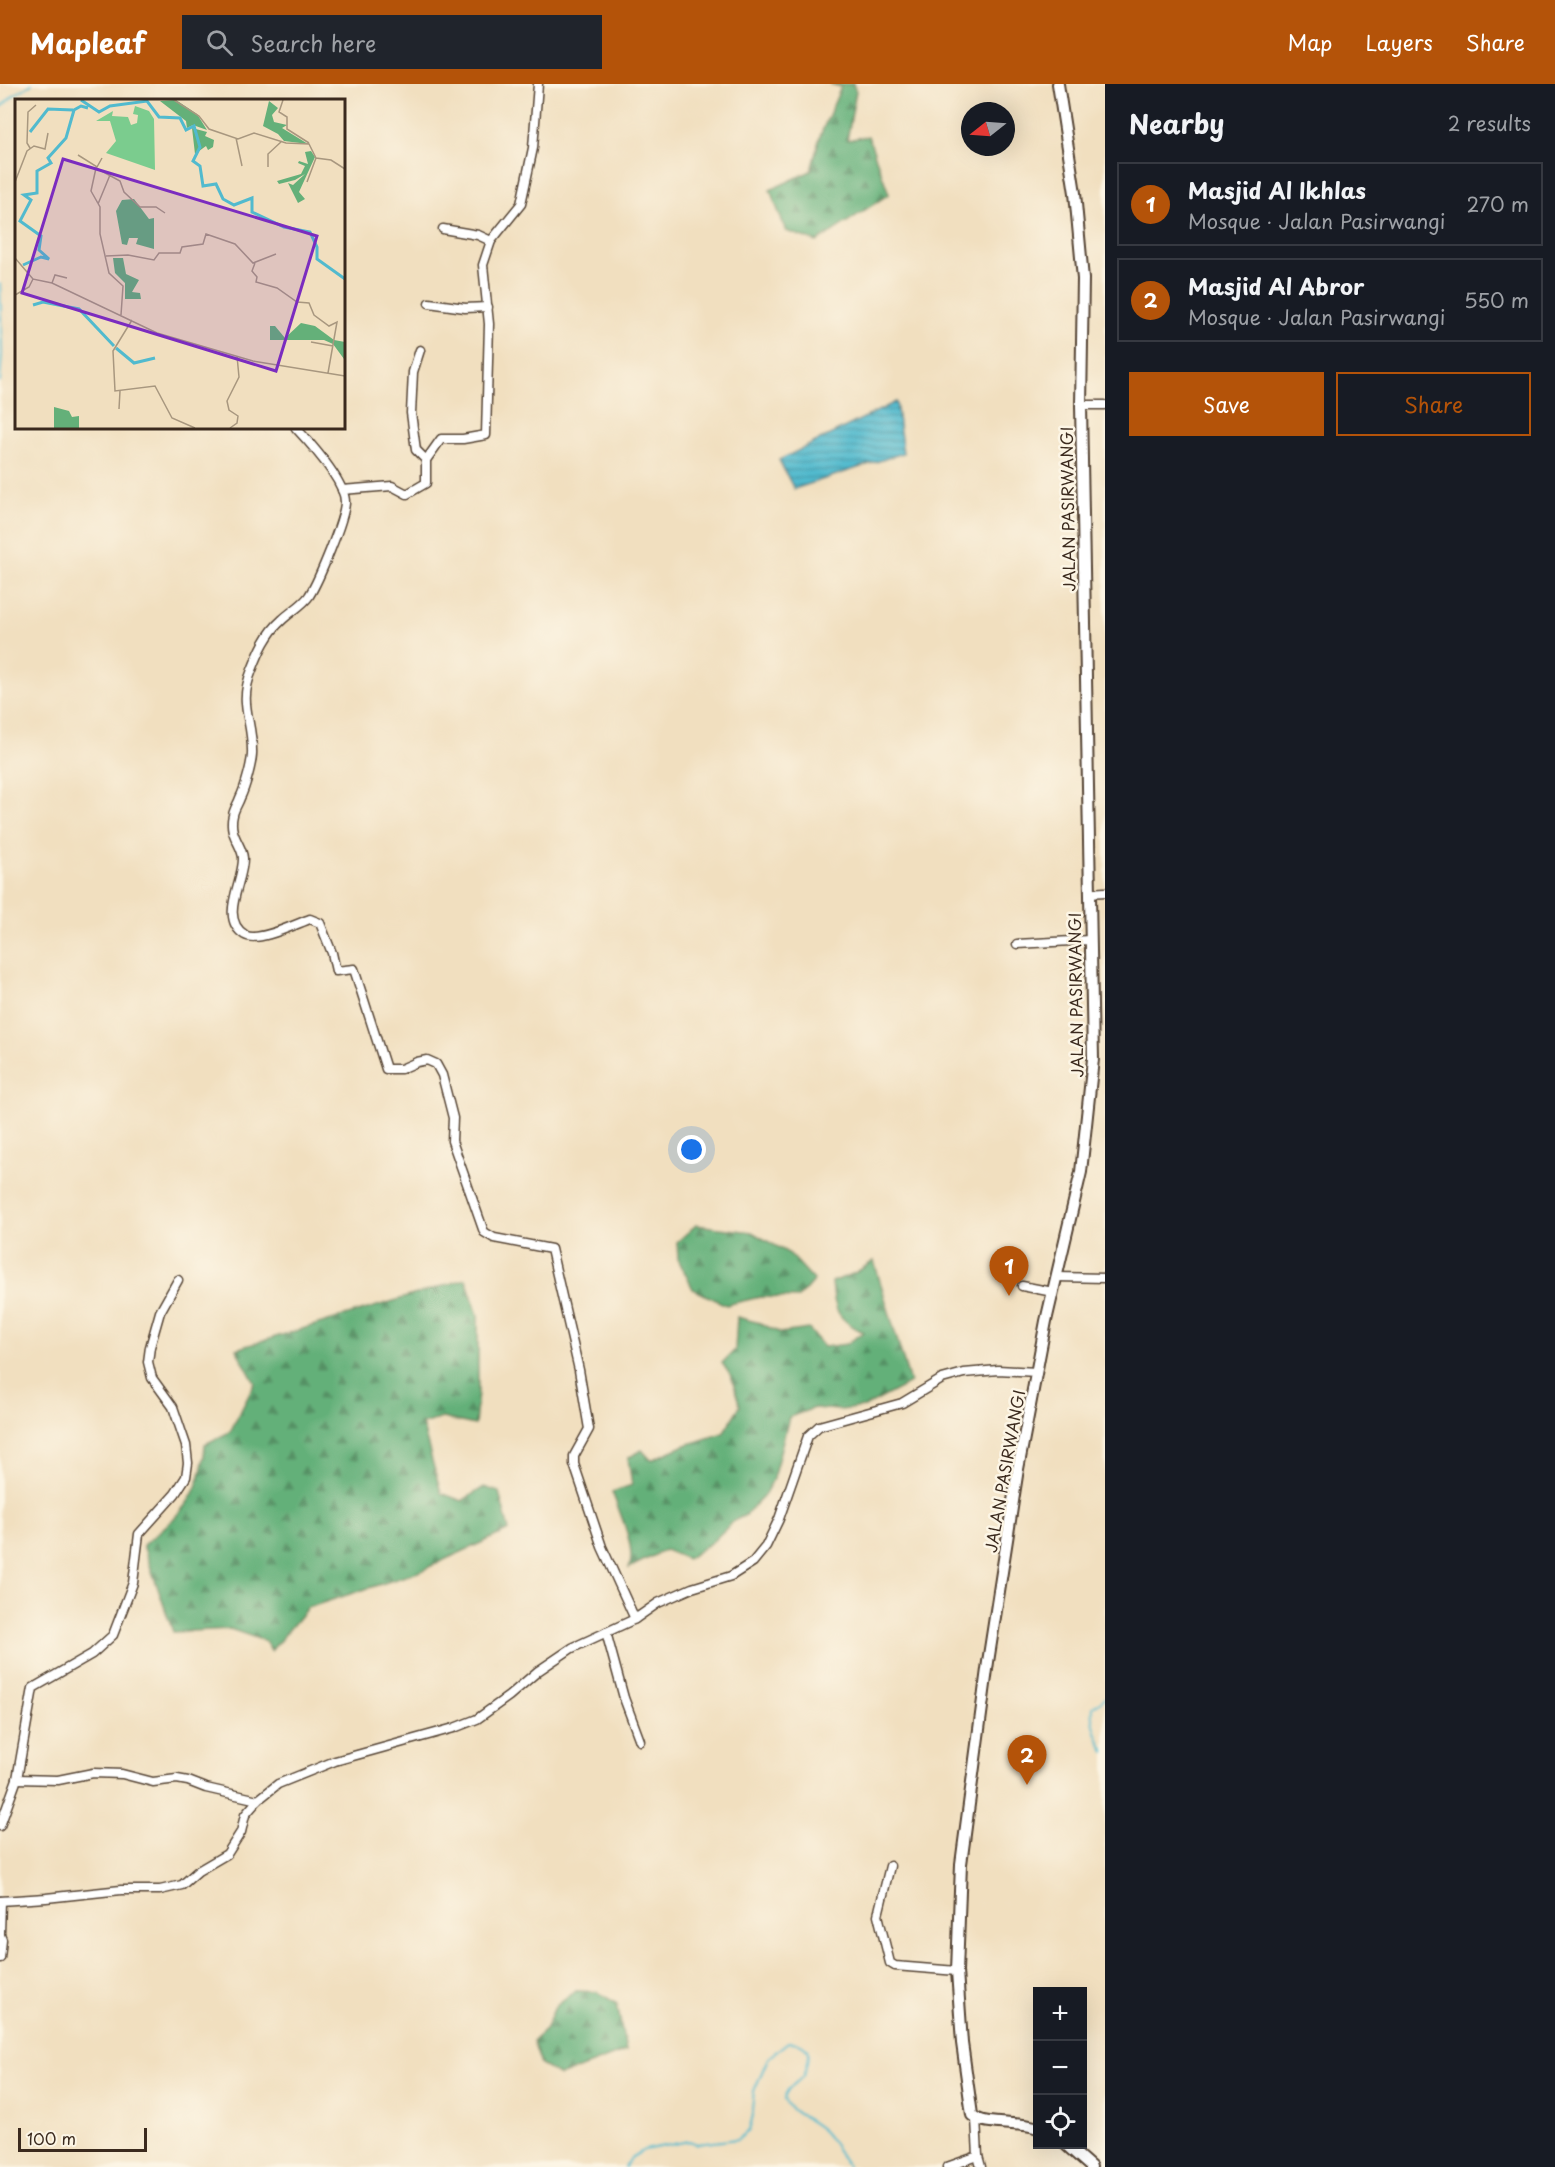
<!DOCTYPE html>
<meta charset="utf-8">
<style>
:root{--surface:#171b24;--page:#20242c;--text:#f1f3f6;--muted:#9ea1a6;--line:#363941;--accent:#b45309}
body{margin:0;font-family:"Playpen Sans",sans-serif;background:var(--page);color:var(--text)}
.controls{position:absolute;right:18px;bottom:18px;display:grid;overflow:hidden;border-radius:0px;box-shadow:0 6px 24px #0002}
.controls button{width:54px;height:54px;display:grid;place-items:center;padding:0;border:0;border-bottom:2px solid var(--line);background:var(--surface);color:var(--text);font:30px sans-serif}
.compass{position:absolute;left:961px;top:18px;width:54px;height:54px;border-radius:50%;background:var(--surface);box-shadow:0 6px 24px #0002;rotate:253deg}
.scale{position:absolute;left:18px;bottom:15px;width:129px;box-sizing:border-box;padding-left:6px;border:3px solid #3b2a1e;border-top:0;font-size:16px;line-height:21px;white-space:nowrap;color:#3b2a1e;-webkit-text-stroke:4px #fcf5e5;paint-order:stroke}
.you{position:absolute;left:692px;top:1066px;width:21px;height:21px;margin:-15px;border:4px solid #fff;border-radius:50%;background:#1a73e8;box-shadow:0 0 0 9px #1a73e833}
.badge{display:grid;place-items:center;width:39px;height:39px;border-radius:50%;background:var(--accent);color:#fff;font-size:20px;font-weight:700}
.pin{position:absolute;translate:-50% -50px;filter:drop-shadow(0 2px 3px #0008)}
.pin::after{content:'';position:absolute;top:32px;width:21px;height:18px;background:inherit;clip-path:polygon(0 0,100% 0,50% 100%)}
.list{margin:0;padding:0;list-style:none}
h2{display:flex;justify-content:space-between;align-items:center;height:78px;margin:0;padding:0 24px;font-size:26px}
h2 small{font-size:20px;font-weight:400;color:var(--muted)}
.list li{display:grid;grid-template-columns:39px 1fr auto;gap:18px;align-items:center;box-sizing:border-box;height:84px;margin:0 12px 12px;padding:0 12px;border:2px solid var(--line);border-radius:0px}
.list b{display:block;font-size:22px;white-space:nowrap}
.list p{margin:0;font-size:20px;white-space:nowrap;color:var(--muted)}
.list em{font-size:20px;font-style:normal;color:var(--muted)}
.actions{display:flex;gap:12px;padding:18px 24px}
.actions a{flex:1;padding:14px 0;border:2px solid var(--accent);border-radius:0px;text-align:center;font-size:21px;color:var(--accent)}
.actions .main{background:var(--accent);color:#fff}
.icon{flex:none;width:33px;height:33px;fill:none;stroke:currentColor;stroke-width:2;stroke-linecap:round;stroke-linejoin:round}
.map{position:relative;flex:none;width:1105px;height:2083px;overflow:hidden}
header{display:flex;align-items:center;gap:36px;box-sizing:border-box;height:84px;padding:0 30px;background:var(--accent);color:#fff}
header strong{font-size:28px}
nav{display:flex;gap:33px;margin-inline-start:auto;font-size:21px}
.search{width:420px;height:54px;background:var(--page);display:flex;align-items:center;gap:15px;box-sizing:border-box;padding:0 21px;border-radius:0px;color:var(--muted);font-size:22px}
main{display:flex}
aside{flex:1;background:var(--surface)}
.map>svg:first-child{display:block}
</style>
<header>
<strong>Mapleaf</strong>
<div class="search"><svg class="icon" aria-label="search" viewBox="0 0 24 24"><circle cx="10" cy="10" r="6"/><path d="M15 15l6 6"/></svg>Search here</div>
<nav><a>Map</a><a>Layers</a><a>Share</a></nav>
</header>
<main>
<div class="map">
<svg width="1105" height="2083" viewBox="0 0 1105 2083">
<defs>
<pattern id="forest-firs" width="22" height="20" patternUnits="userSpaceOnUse" patternTransform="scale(1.5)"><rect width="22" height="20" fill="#64b079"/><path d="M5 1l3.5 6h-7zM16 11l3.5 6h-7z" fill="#548f63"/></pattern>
<pattern id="water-rules" width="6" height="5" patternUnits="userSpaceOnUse" patternTransform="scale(1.5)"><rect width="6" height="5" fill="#51bace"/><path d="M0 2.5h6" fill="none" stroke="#4497a7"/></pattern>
</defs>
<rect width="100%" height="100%" fill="#fcf5e5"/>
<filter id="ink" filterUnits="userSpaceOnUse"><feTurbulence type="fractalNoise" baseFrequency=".0167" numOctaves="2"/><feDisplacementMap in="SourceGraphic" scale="12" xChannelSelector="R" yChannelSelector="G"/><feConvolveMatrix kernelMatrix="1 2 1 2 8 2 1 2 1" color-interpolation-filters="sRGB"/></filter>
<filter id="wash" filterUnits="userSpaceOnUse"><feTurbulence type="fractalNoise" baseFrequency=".008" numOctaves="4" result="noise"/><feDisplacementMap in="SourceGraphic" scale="24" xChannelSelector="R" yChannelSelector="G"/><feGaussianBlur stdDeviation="1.35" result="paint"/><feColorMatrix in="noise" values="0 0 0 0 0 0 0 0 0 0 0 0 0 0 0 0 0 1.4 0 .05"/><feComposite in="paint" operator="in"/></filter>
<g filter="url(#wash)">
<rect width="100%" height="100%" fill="#f1dfbf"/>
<g fill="url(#forest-firs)" stroke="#506d4c" stroke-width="1.5">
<polygon points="830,0 853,0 856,7 847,56 868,52 889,110 817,158 786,147 770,106 811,87 820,52 841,3"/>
<polygon points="696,1141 752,1148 790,1170 814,1196 798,1214 760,1213 726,1221 693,1205 678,1175 677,1158"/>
<path d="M874,1177L910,1299L865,1323L840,1326L814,1324L789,1333L773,1395L763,1413L744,1432L736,1435L713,1457L687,1475L665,1466L629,1484C637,1465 619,1427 612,1408L632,1401L628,1374L642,1366L651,1376L683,1362L723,1349L740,1322L731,1292L722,1279L735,1266L737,1233L760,1239L780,1249L809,1245L824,1263L847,1260L863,1248C837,1236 834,1226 832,1198L855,1189Z"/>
<path d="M466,1195L478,1231V1308L475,1341L442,1334L422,1340L441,1409L462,1417L484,1403L499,1408L509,1446L418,1488L307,1524L271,1567L265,1557L230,1545L173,1548L143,1461C182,1429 202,1413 205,1360L230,1348L255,1299L236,1265Z"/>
<polygon points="576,1907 598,1908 617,1920 626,1967 560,1992 541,1981 533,1957 545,1946 555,1923"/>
</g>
<polygon fill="url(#water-rules)" stroke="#467276" stroke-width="1.5" points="896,318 903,369 794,405 779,376"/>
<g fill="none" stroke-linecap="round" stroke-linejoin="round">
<g stroke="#51bace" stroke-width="2">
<polyline points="0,24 14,11 32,0"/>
<polyline points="0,200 2,269 0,298"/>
<path d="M1105,1614L1093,1623C1091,1640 1098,1654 1105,1668"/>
<path d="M625,2083L631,2074L644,2066L689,2057L697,2060L738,2055L749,2047L753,2031L752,2025L754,2007L768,1974L788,1958C815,1958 809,1974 803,1992C796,2001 786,2002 784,2016C793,2031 811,2035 824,2048C833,2058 840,2072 848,2083"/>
</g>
</g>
</g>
<g filter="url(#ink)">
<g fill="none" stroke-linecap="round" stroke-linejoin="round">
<defs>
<g id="minor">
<polyline points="443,145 478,151 491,157"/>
<polyline points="429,219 465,224 488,223"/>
<polyline points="420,266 413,288 411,329 416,366 426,376"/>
<polyline points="1081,321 1105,321"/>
<path d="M296,344C310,359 346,398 345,419C344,436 319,496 309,512C303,521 290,528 282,536C267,549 259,568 252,586C238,620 252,634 252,666C253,677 245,704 240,714C238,720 234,725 233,731C228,751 242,760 243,774C244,797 218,834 245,851C257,859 296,840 310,835L320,839L332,869L336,887L354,885L386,985H401L417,978L427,976L436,980L442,991L453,1034L452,1057L484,1148L494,1154L551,1165L579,1286L589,1345L574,1372V1380L602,1463L635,1535"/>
<polyline points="342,406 392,402 407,410 426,399 426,376 441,355 463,355 486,351 489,240 483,181 491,157 521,120 533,64 538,0"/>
<polyline points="1089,809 1105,808"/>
<polyline points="1017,860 1090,856"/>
<polyline points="1057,1193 1105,1194"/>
<polyline points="1022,1202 1053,1208"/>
<polyline points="606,1548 624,1614 640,1657"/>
<polyline points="17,1695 58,1696 93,1689 122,1690 153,1698 177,1695 188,1697 206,1704 258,1716"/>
<polyline points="0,1742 17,1695 33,1604 92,1570 113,1551 133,1499 139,1450 175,1410 186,1393 188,1379 186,1361 173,1323 152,1294 148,1278 150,1263 160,1228 178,1196"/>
<polyline points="890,1782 878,1831 890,1879 895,1882 957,1887"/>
<polyline points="0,1817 46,1814 121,1806 160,1806 182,1801 198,1787 227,1770 241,1748 245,1731 258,1716 278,1700 335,1677 454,1644 477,1635 509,1612 538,1587 572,1564 635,1535 658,1519 692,1504 731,1492 753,1478 766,1462 779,1435 808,1352 819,1342 902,1319 942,1295 964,1289 998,1286 1037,1288"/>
<polyline points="0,1849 1,1817"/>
<polyline points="0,1851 2,1856 0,1874"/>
<polyline points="978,2072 981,2083"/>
<polyline points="947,2083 978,2072 976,2035"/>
</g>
<g id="tertiary">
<path d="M1038,2044C1020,2037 983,2043 972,2031L962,1959L957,1887L961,1780L988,1578L1018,1385L1046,1237L1081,1088L1093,975L1081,321L1083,195L1075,109L1058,0"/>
<polyline points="1065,2060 1091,2083"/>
</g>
</defs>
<use href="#minor" stroke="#564536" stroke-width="11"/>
<use href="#tertiary" stroke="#564536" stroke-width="14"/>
<use href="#minor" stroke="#fff" stroke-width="8"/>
<use href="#tertiary" stroke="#fff" stroke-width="10"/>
</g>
</g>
<g text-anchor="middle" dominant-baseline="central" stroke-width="5" stroke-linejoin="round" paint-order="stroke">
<g font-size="16" fill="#3b2a1e" stroke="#fcf5e5">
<text transform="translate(1067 425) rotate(-91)">JALAN PASIRWANGI</text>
<text transform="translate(1075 911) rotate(-91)">JALAN PASIRWANGI</text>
<text transform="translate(1004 1387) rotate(-80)">JALAN PASIRWANGI</text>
</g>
</g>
<g transform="translate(15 15)">
<rect width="330" height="330" fill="#f1dfbf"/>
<path d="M120,7L134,12L139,20L140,71L91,54L101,42L95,22H81L98,12L97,17L113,18L116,26L122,24L123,16L118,15Z" fill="#7bcc8e"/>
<path d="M161,1L182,15L192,31L178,26L172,29L171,22L145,2ZM254,2L263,9L257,16L259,23L272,26L267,29L293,45L269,42L263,35L248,27ZM177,29L192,33L190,37L199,41L198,48L193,51L191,47L180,55ZM296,52L300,58L284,93L290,100L283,104L273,84L278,86L290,75L280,81L264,85L262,82L286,75L290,67L283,64L284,62L293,65L290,53ZM119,100L134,120L139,119V150L121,145L123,139H114L112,146L107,145L101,112L107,101ZM98,159H108L111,175L124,181L117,193L125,194L126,200H110V184L100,174ZM286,224L300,227L319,241L330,243L329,260L318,245L309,241H255V227H260L270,239ZM39,308L54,312L57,318L64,317V329H39Z" fill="#64b079"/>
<path fill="none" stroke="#51bace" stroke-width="3" d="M66,1L84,13L95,7L132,2L144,18L165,19L171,31L179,27L185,48L178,62L185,67L188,87L201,85L208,100L219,106L237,99V113L269,128L295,133L302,148V160L330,180M15,33L33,10L58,11M8,166L26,158L34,160L24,151L26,137L5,122L16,101L9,96L22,94V72L36,64L33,59L51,39L59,11L66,7L73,9M18,206L28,203L64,210L99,247M101,249L119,264L140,259"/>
<path fill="none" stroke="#a8977f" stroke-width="1.5" d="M159,1L184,17L194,30L223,40L239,34L271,44L294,45L301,59L316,61L330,70M268,1L264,13L272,18V30L294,44M221,39L227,67M15,49L12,44L13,13L21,6M63,56L82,68L87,59M253,68V55L267,42M0,83L12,52L19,47L30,50L33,34M292,83L301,59M83,105L95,76M91,157L113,156L139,161L144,154H165L167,148L188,145L191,135L220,145L238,164L261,155M0,159L18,180M240,164L237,172L242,178L241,183L262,189L282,203L294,204L299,216L314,227L322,223L313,274M37,184L40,176L52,179M0,196L14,188L18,180L37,184L142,234L238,262L330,277M106,216L108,187L94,174L85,135V108L76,92L81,69L105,82L109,93L125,108H141L150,114M117,221L98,252L100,292L140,287L157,319L180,329M296,243L318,247M104,310L105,292M215,329L222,324L223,317L214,311L212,302L224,278L222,257"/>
<path fill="#7b2cbf" fill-opacity="0.15" stroke="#7b2cbf" stroke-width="3" d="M48,60L302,137L261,272L7,194Z"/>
<rect width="330" height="330" fill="none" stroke="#3b2a1e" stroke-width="3"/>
</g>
</svg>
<div class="controls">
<button>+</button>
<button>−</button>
<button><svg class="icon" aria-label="locate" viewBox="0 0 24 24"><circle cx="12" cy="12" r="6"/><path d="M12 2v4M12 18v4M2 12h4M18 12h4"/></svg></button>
</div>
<svg class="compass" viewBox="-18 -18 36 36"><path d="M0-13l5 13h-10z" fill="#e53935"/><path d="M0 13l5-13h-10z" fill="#9ea1a6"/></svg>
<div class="scale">100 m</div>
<div class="you"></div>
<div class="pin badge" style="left:1009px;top:1212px">1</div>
<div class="pin badge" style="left:1027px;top:1701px">2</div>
</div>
<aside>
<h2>Nearby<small>2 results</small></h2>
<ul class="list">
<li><span class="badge">1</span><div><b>Masjid Al Ikhlas</b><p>Mosque · Jalan Pasirwangi</p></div><em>270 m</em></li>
<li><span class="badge">2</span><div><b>Masjid Al Abror</b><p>Mosque · Jalan Pasirwangi</p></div><em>550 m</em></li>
</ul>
<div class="actions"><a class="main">Save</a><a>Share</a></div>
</aside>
</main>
